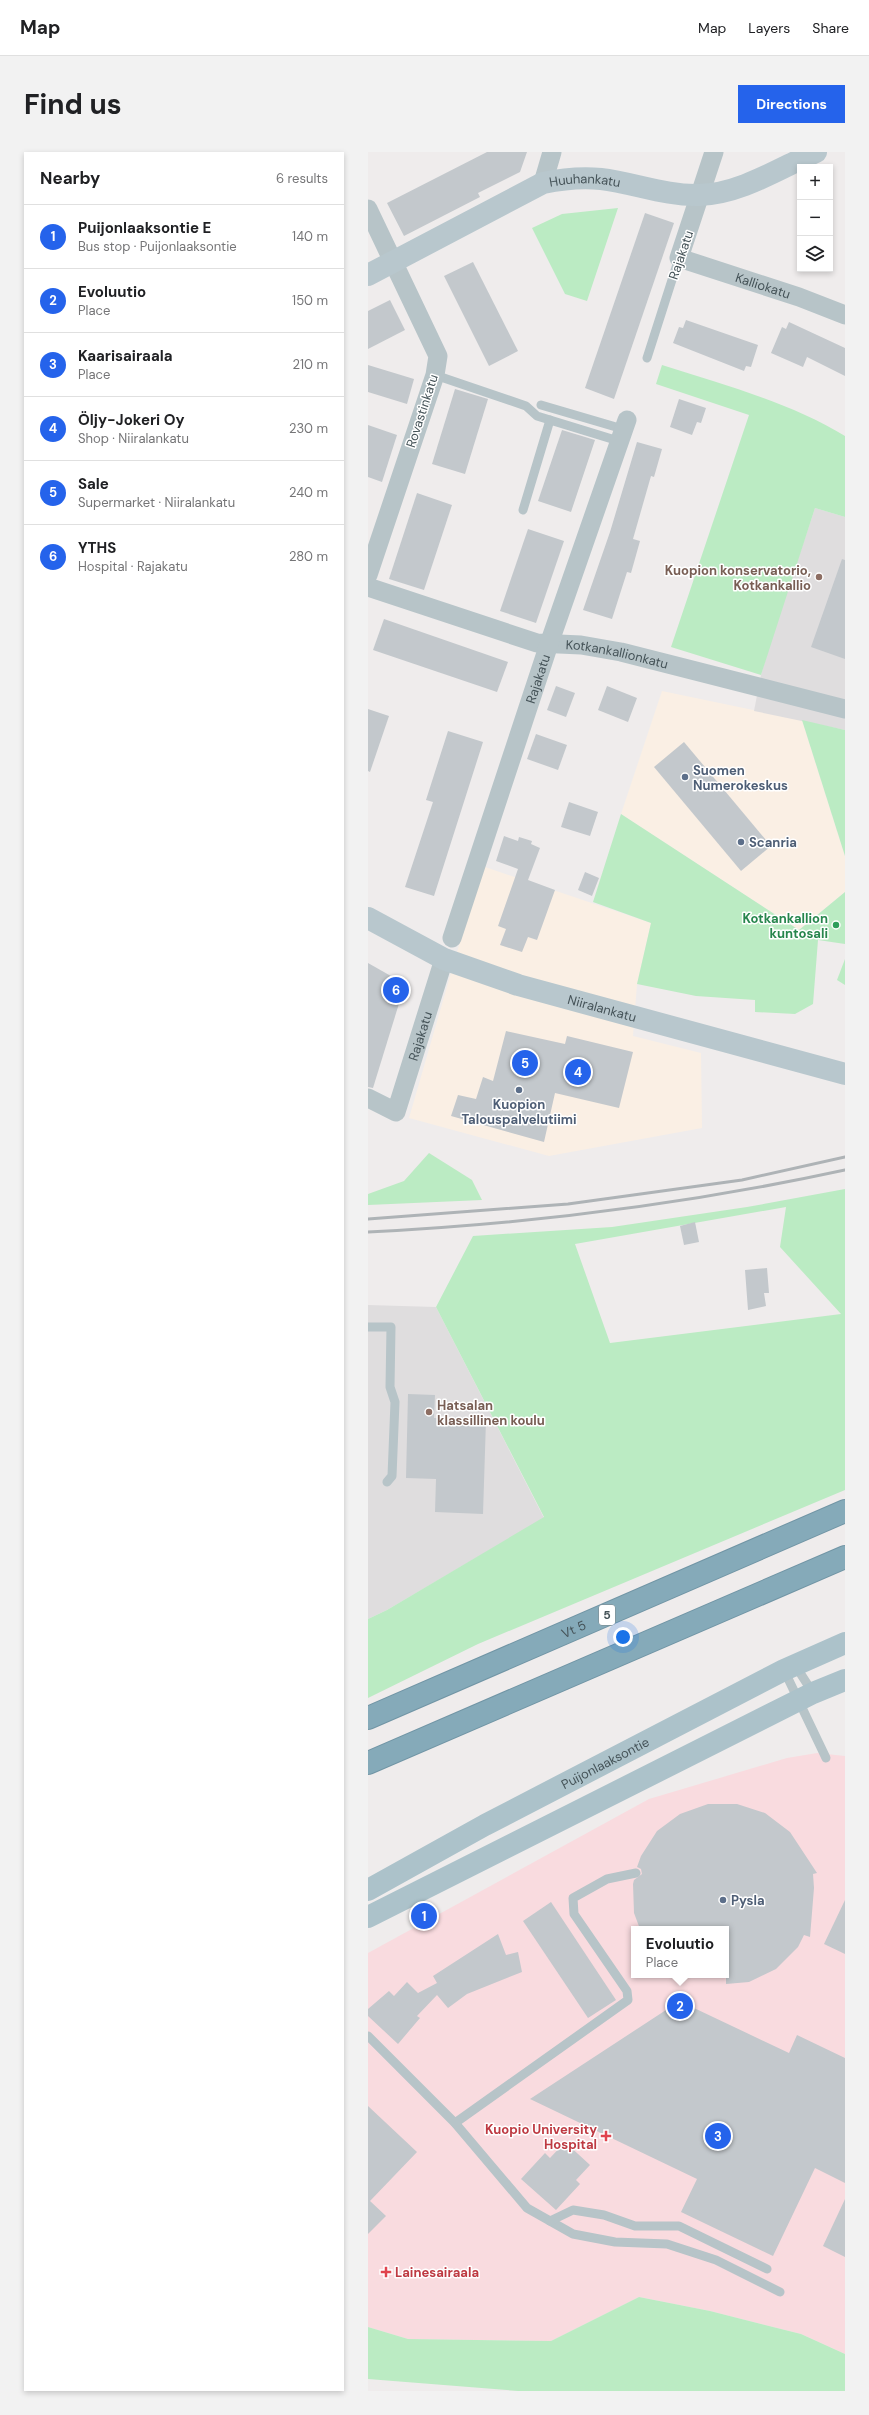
<!DOCTYPE html>
<meta charset="utf-8">
<style>
:root{--surface:#fff;--page:#f2f2f2;--text:#202124;--muted:#757577;--line:#e0e0e0;--accent:#2563eb}
body{margin:0;font-family:"DM Sans",sans-serif;background:var(--page);color:var(--text)}
.controls{position:absolute;right:12px;top:12px;display:grid;overflow:hidden;border-radius:0px;box-shadow:0 2px 6px #0003}
.controls button{width:36px;height:36px;display:grid;place-items:center;padding:0;border:0;border-bottom:1px solid var(--line);background:var(--surface);color:var(--text);font:20px sans-serif}
.you{position:absolute;left:255px;top:1485px;width:14px;height:14px;margin:-10px;border:3px solid #fff;border-radius:50%;background:#1a73e8;box-shadow:0 0 0 6px #1a73e833}
.badge{display:grid;place-items:center;width:26px;height:26px;border-radius:50%;background:var(--accent);color:#fff;font-size:13px;font-weight:700}
.pin{position:absolute;translate:-50% -50%;border:2px solid #fff;box-shadow:0 1px 4px #0006}
.popup{position:absolute;left:263px;top:1774px;width:98px;height:52px;box-sizing:border-box;display:grid;place-content:center;border-radius:0px;background:var(--surface);filter:drop-shadow(0 1px 3px #0005);font-size:13px;white-space:nowrap;color:var(--muted)}
.popup b{font-size:15px;color:var(--text)}
.popup::after{content:'';position:absolute;left:50%;top:100%;margin-left:-8px;border:8px solid transparent;border-top-color:var(--surface)}
.list{margin:0;padding:0;list-style:none}
h2{display:flex;justify-content:space-between;align-items:center;height:52px;margin:0;padding:0 16px;font-size:17px}
h2 small{font-size:13px;font-weight:400;color:var(--muted)}
.list li{display:grid;grid-template-columns:26px 1fr auto;gap:12px;align-items:center;box-sizing:border-box;height:64px;padding:0 16px;border-top:1px solid var(--line)}
.list b{display:block;font-size:15px;white-space:nowrap}
.list p{margin:0;font-size:13px;white-space:nowrap;color:var(--muted)}
.list em{font-size:13px;font-style:normal;color:var(--muted)}
.icon{flex:none;width:22px;height:22px;fill:none;stroke:currentColor;stroke-width:2;stroke-linecap:round;stroke-linejoin:round}
.map{position:relative;flex:none;width:477px;height:2239px;overflow:hidden;border-radius:0px}
header{display:flex;align-items:center;gap:24px;box-sizing:border-box;height:56px;padding:0 20px;background:var(--surface);border-bottom:1px solid var(--line)}
header strong{font-size:19px}
nav{display:flex;gap:22px;margin-inline-start:auto;font-size:14px}
.intro{display:flex;align-items:center;justify-content:space-between;box-sizing:border-box;height:96px;padding:0 24px}
h1{margin:0;font-size:28px}
.button{padding:10px 18px;border-radius:0px;background:var(--accent);color:#fff;font-size:14px;font-weight:700}
main{display:flex;gap:24px;padding:0 24px}
aside{flex:1;background:var(--surface);border-radius:0px;box-shadow:0 2px 6px #0003}
.map>svg:first-child{display:block}
</style>
<header>
<strong>Map</strong>
<nav><a>Map</a><a>Layers</a><a>Share</a></nav>
</header>
<div class="intro"><h1>Find us</h1><a class="button">Directions</a></div>
<main>
<aside>
<h2>Nearby<small>6 results</small></h2>
<ul class="list">
<li><span class="badge">1</span><div><b>Puijonlaaksontie E</b><p>Bus stop · Puijonlaaksontie</p></div><em>140 m</em></li>
<li><span class="badge">2</span><div><b>Evoluutio</b><p>Place</p></div><em>150 m</em></li>
<li><span class="badge">3</span><div><b>Kaarisairaala</b><p>Place</p></div><em>210 m</em></li>
<li><span class="badge">4</span><div><b>Öljy-Jokeri Oy</b><p>Shop · Niiralankatu</p></div><em>230 m</em></li>
<li><span class="badge">5</span><div><b>Sale</b><p>Supermarket · Niiralankatu</p></div><em>240 m</em></li>
<li><span class="badge">6</span><div><b>YTHS</b><p>Hospital · Rajakatu</p></div><em>280 m</em></li>
</ul>
</aside>
<div class="map">
<svg width="477" height="2239" viewBox="0 0 477 2239">
<rect width="100%" height="100%" fill="#efecec"/>
<g fill="#faefe4">
<polygon points="294,539 434,568 477,704 477,740 431,778 253,662"/>
<polygon points="114,714 283,771 269,832 265,884 333,901 334,976 181,1004 41,966"/>
</g>
<g fill="#dfddde">
<polygon points="447,356 477,365 477,578 386,559 393,523 404,485"/>
<polygon points="0,1153 68,1155 176,1366 19,1458 0,1467"/>
</g>
<path fill="#f9dbdf" fill-rule="evenodd" d="M449,1601L477,1604V2202L433,2182L342,2159L271,2145L183,2189L40,2187L0,2175V1801L281,1647L419,1606ZM266,1777H358V1823H266Z"/>
<g fill="#bbebc3" fill-rule="evenodd">
<polygon points="250,56 219,149 197,142 164,76 194,62"/>
<path d="M294,213C356,233 421,250 477,284V365L447,356L393,523L303,495L381,263L288,232Z"/>
<polygon points="434,568 477,578 477,704"/>
<polygon points="253,662 431,778 477,740 477,792 450,788 445,852 427,862 387,860 387,848 328,844 269,832 283,771 225,750"/>
<polygon points="477,807 477,833 469,828"/>
<polygon points="61,1001 104,1028 114,1048 0,1053 0,1042 36,1029"/>
<path d="M477,1037V1338L110,1492L0,1546V1467L19,1458L176,1365L68,1155L105,1084L244,1075L379,1055ZM418,1055L412,1095L473,1162L242,1191L207,1092Z"/>
<polygon points="271,2145 342,2159 433,2182 477,2202 477,2239 150,2239 0,2227 0,2175 40,2187 183,2189"/>
</g>
<g fill="#c3c8cc">
<polygon points="119,0 159,0 152,20 110,41 112,45 36,84 19,51"/>
<polygon points="277,61 306,71 246,247 217,236"/>
<polygon points="105,110 150,199 121,214 76,124"/>
<polygon points="22,148 37,178 0,197 0,159"/>
<polygon points="318,168 390,193 383,215 378,214 376,219 305,191 311,175 315,176"/>
<polygon points="421,170 477,196 477,224 439,205 435,215 403,201 414,175 418,177"/>
<polygon points="0,213 46,227 39,252 0,240"/>
<polygon points="87,237 120,247 97,322 64,312"/>
<polygon points="311,247 338,256 333,271 329,270 324,283 302,275"/>
<polygon points="0,273 29,283 14,330 0,325"/>
<polygon points="194,278 227,288 203,360 170,349"/>
<polygon points="269,290 294,297 286,325 283,324 265,387 272,389 263,421 259,420 244,467 215,458 242,380"/>
<polygon points="49,341 84,353 56,438 21,427"/>
<polygon points="160,377 196,389 168,471 132,459"/>
<polygon points="474,407 477,408 477,507 443,495"/>
<polygon points="16,467 140,510 129,540 5,498"/>
<polygon points="188,534 207,541 198,565 179,558"/>
<polygon points="239,534 269,546 260,570 230,558"/>
<polygon points="0,557 21,564 2,620 0,619"/>
<polygon points="80,579 115,590 66,744 37,735 65,650 58,648"/>
<polygon points="168,582 199,593 190,618 159,607"/>
<polygon points="316,590 403,694 373,719 286,615"/>
<polygon points="201,650 230,660 222,684 193,675"/>
<polygon points="136,684 150,689 151,685 164,689 163,692 172,696 160,728 187,738 169,788 160,785 154,800 132,793 138,777 130,774 150,717 128,709"/>
<polygon points="217,720 231,726 224,744 210,738"/>
<polygon points="0,811 37,832 5,936 0,935"/>
<polygon points="138,879 197,892 199,884 265,900 251,956 187,941 176,990 83,964 90,943 108,947 115,925 125,929"/>
<polygon points="327,1070 331,1090 316,1093 312,1074"/>
<polygon points="399,1116 401,1141 396,1141 398,1154 380,1158 377,1118"/>
<polygon points="40,1242 67,1243 66,1266 118,1268 115,1362 67,1360 68,1327 38,1326"/>
<polygon points="340,1652 369,1652 397,1661 422,1680 449,1721 445,1722 446,1736 442,1785 436,1783 430,1795 408,1817 381,1830 358,1832 358,1777 272,1777 266,1761 265,1732 266,1728 274,1722 273,1717 269,1715 273,1704 289,1679 312,1662"/>
<polygon points="477,1748 477,1802 456,1792"/>
<polygon points="183,1750 248,1848 220,1866 155,1769"/>
<polygon points="130,1782 138,1803 150,1800 154,1820 99,1842 80,1856 69,1843 49,1864 52,1866 30,1892 0,1864 0,1857 21,1839 26,1844 39,1830 50,1841 69,1831 65,1824"/>
<polygon points="312,1854 326,1856 421,1901 429,1883 477,1906 477,2031 447,2016 405,2104 313,2060 329,2027 162,1947 298,1858"/>
<polygon points="0,1954 49,2000 2,2049 18,2064 0,2082"/>
<polygon points="197,1990 222,2013 208,2028 212,2032 188,2058 153,2027 177,2001 182,2006"/>
<polygon points="477,2047 477,2105 455,2094"/>
</g>
<g fill="none" stroke-linecap="round" stroke-linejoin="round">
<defs>
<g id="highway">
<path id="s8" d="M0,1566L477,1359"/>
<polyline points="0,1611 477,1405"/>
</g>
</defs>
<use href="#highway" stroke="#7195a5" stroke-width="24"/>
<g stroke="#b7c4c8" stroke-width="9">
<polyline points="279,206 311,106"/>
<polyline points="67,223 158,254 169,264 182,268"/>
<polyline points="155,358 182,268 244,287 254,284 248,275 173,253"/>
<polyline points="0,1175 23,1175 22,1235 27,1250 24,1324 19,1330"/>
<polyline points="427,1513 445,1541"/>
<polyline points="416,1518 458,1606"/>
<polyline points="0,1884 87,1971 159,2056 205,2082 247,2090 299,2092 348,2108 412,2140"/>
<polyline points="87,1971 260,1848 259,1839 206,1762 205,1746 239,1727 268,1721"/>
<polyline points="182,2069 205,2058 236,2063 267,2074 311,2074 399,2117"/>
</g>
<g stroke="#b7c4c8" stroke-width="19">
<path id="s1" d="M346,0L311,106L431,145L477,163"/>
<polyline points="175,31 184,0"/>
<polyline points="0,57 70,204 67,223 0,423"/>
<path id="s2" d="M0,435L169,491L213,493L253,500L477,557"/>
<path id="s3" d="M84,786L181,492L259,268"/>
<path id="s4" d="M0,946L28,960L76,807"/>
</g>
<g stroke="#b8c7cd" stroke-width="22">
<path id="s5" d="M0,123L175,31C194,27 213,25 233,27C266,31 298,44 331,43C372,42 412,16 448,0"/>
<path id="s6" d="M0,766L76,807L150,833L477,922"/>
</g>
<g stroke="#acc2ca" stroke-width="22">
<path id="s7" d="M0,1738L117,1673L416,1518L477,1491"/>
<polyline points="0,1765 445,1541 477,1528"/>
</g>
<use href="#highway" stroke="#85aab9" stroke-width="22"/>
<g stroke="#aeb3b6" stroke-width="3">
<polyline points="0,1067 200,1052 374,1028 477,1005"/>
<path d="M0,1080C161,1072 320,1052 477,1018"/>
</g>
</g>
<g fill="#8d6e63" stroke="#fff" stroke-width="1.5">
<circle cx="451" cy="425" r="4"/>
<circle cx="61" cy="1260" r="4"/>
</g>
<g fill="#5c6f8a" stroke="#fff" stroke-width="1.5">
<circle cx="317" cy="625" r="4"/>
<circle cx="373" cy="690" r="4"/>
<circle cx="151" cy="938" r="4"/>
<circle cx="355" cy="1748" r="4"/>
</g>
<circle fill="#2e9e5b" stroke="#fff" stroke-width="1.5" cx="468" cy="773" r="4"/>
<g fill="#e0444e" stroke="#fff" stroke-width="1.5">
<path d="M236 1978h4v4h4v4h-4v4h-4v-4h-4v-4h4z"/>
<path d="M16 2114h4v4h4v4h-4v4h-4v-4h-4v-4h4z"/>
</g>
<g text-anchor="middle" dominant-baseline="central" stroke-width="3" stroke-linejoin="round" paint-order="stroke">
<rect fill="#fff" stroke="#7d878a" stroke-width="1" x="231" y="1453" width="16" height="20" rx="3"/>
<g font-size="12" font-weight="bold" fill="#455358">
<text x="239" y="1463">5</text>
</g>
<g font-size="13" fill="#455358" stroke="#fff">
<text stroke="none"><textPath href="#s5" startOffset="240">Huuhankatu</textPath></text>
<text transform="translate(313 103) rotate(-71)">Rajakatu</text>
<text stroke="none"><textPath href="#s1" startOffset="200">Kalliokatu</textPath></text>
<text transform="translate(54 259) rotate(-72)">Rovastinkatu</text>
<text stroke="none"><textPath href="#s2" startOffset="259">Kotkankallionkatu</textPath></text>
<text stroke="none"><textPath href="#s3" startOffset="273">Rajakatu</textPath></text>
<text stroke="none"><textPath href="#s6" startOffset="252">Niiralankatu</textPath></text>
<text stroke="none"><textPath href="#s4" startOffset="111">Rajakatu</textPath></text>
<text stroke="none"><textPath href="#s8" startOffset="224">Vt 5</textPath></text>
<text stroke="none"><textPath href="#s7" startOffset="269">Puijonlaaksontie</textPath></text>
</g>
<g font-size="13" font-weight="bold" fill="#785e54" stroke="#fff" text-anchor="end">
<text x="443" y="418">Kuopion konservatorio,<tspan x="443" dy="15">Kotkankallio</tspan></text>
<text x="69" y="1253" text-anchor="start">Hatsalan<tspan x="69" dy="15">klassillinen koulu</tspan></text>
</g>
<g font-size="13" font-weight="bold" fill="#4e5e75" stroke="#fff" text-anchor="start">
<text x="325" y="618">Suomen<tspan x="325" dy="15">Numerokeskus</tspan></text>
<text x="381" y="690">Scanria</text>
<text x="151" y="952" text-anchor="middle">Kuopion<tspan x="151" dy="15">Talouspalvelutiimi</tspan></text>
<text x="363" y="1748">Pysla</text>
</g>
<g font-size="13" font-weight="bold" fill="#27864d" stroke="#fff" text-anchor="end">
<text x="460" y="766">Kotkankallion<tspan x="460" dy="15">kuntosali</tspan></text>
</g>
<g font-size="13" font-weight="bold" fill="#be3a42" stroke="#fff" text-anchor="end">
<text x="229" y="1977">Kuopio University<tspan x="229" dy="15">Hospital</tspan></text>
<text x="27" y="2120" text-anchor="start">Lainesairaala</text>
</g>
</g>
</svg>
<div class="controls">
<button>+</button>
<button>−</button>
<button><svg class="icon" aria-label="layers" viewBox="0 0 24 24"><path d="M12 4l9 5-9 5-9-5zM3 14l9 5 9-5"/></svg></button>
</div>
<div class="you"></div>
<div class="pin badge" style="left:56px;top:1764px">1</div>
<div class="pin badge" style="left:312px;top:1854px">2</div>
<div class="popup"><b>Evoluutio</b>Place</div>
<div class="pin badge" style="left:350px;top:1984px">3</div>
<div class="pin badge" style="left:210px;top:920px">4</div>
<div class="pin badge" style="left:157px;top:911px">5</div>
<div class="pin badge" style="left:28px;top:838px">6</div>
</div>
</main>
